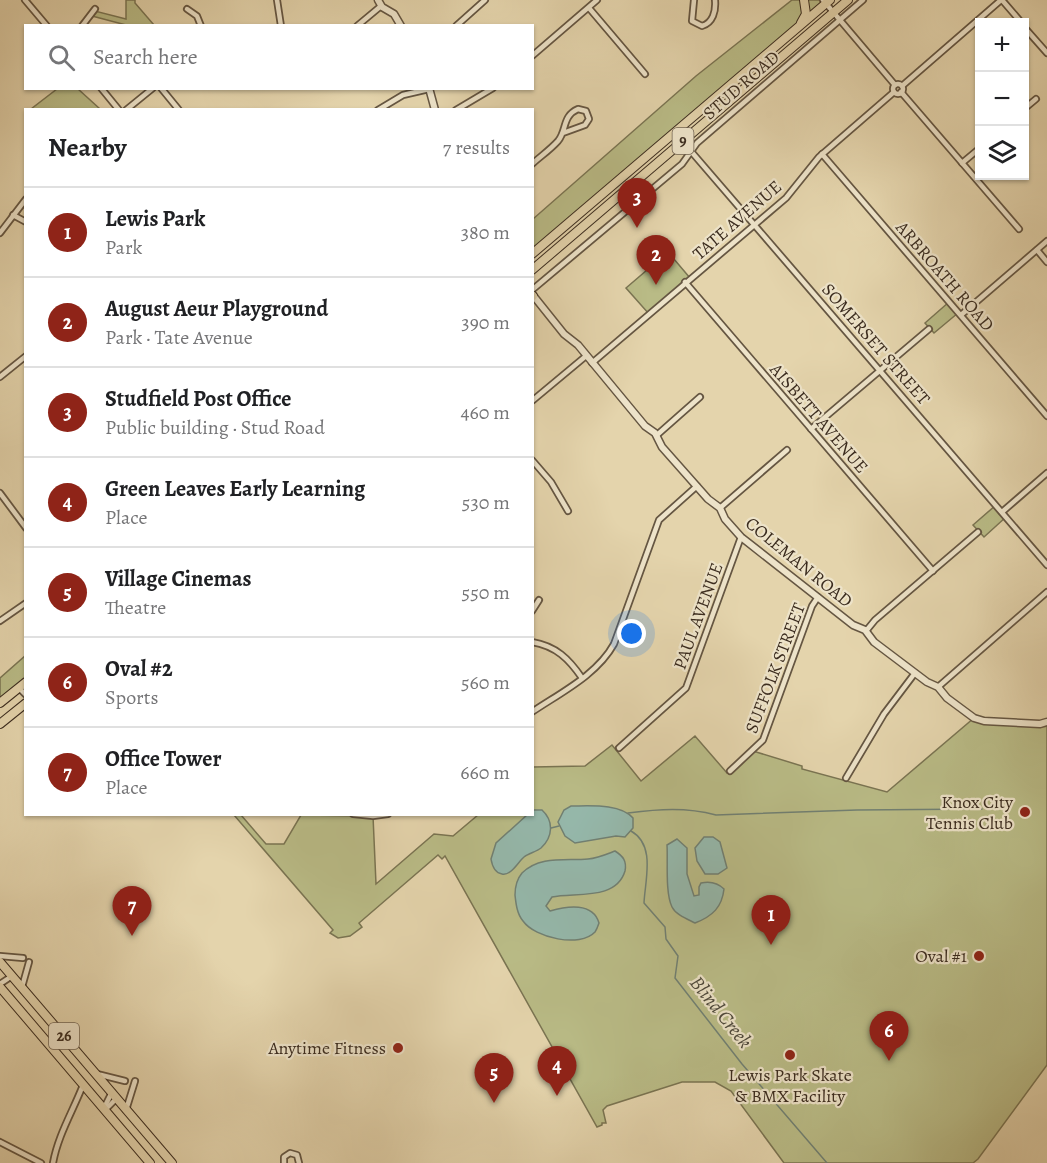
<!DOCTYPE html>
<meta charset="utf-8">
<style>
:root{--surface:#fff;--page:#f2f2f2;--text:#202124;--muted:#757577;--line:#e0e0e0;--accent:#8f2418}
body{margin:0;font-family:Alegreya,serif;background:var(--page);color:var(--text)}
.controls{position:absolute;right:18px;top:18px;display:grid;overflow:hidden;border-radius:0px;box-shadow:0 2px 4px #0004}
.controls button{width:54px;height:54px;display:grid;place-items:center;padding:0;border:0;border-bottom:2px solid var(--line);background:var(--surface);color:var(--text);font:30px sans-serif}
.you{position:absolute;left:632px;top:634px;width:21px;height:21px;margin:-15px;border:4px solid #fff;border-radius:50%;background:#1a73e8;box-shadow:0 0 0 9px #1a73e833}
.badge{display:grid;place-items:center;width:39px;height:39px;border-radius:50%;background:var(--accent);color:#fff;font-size:20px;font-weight:700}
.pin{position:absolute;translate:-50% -50px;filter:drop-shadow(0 2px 3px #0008)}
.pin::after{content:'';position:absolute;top:32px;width:21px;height:18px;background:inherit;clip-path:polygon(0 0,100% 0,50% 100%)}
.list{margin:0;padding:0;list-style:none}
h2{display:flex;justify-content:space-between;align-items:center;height:78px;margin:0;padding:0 24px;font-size:26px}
h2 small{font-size:20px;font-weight:400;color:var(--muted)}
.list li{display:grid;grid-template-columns:39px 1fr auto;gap:18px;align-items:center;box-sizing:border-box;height:90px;padding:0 24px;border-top:2px solid var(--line)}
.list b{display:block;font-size:22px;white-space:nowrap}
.list p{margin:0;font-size:20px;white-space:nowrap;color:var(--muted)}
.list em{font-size:20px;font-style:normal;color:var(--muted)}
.icon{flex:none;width:33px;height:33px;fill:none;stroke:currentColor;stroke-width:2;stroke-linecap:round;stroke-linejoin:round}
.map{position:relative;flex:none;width:1047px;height:1163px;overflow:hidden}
.search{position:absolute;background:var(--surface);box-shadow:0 2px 4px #0004;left:24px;top:24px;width:510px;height:66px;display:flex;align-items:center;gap:15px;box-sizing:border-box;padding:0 21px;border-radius:0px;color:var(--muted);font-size:22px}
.panel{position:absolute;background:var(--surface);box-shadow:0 2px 4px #0004;left:24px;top:108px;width:510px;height:708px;border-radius:0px}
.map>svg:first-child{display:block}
</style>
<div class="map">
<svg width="1047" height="1163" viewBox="0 0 1047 1163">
<rect width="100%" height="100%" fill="#e4d4ac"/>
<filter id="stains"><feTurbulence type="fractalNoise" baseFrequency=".00333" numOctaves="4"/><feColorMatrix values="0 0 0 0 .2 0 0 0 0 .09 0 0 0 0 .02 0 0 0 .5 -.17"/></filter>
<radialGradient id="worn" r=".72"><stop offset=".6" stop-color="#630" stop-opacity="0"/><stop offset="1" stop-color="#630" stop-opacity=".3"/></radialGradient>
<g fill="#b9bb86" stroke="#7a7452" stroke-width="1.5">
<polygon points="126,0 135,0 135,3 154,25 126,25 92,16 95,11 126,19"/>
<polygon points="792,0 830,0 533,254 533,219 696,76"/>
<polygon points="57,89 78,89 100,109 31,109"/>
<polygon points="668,252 690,278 649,314 626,288"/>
<polygon points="949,302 958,313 934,333 925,323"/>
<polygon points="996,505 1006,517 984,537 973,525"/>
<polygon points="25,656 25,682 0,703 0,678"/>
<polygon points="974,718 1047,722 1047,1065 978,1159 973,1163 784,1163 731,1091 715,1082 682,1082 607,1106 603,1110 606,1123 602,1123 602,1125 597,1127 445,856 442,859 438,855 359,923 362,927 350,936 338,938 330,933 333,930 234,815 241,815 266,844 284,844 301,815 373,816 376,884 434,834 453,836 478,815 532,814 533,767 585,766 612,745 641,781 695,736 727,773 753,751 802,766 802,769 887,792"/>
</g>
<g fill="#95b8ab" stroke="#718073" stroke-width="1.5">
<path d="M571,806C589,806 620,803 633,818V828L625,837L616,836L575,843L565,836L558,822L564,810Z"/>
<path d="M533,810H542C554,821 553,837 541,848C536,852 529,853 524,857C518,862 511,876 502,874C495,873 492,865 491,859L496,843L527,815L532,814Z"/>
<polygon points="704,837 713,837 720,842 727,868 718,874 705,874 697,861 695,848"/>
<path d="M677,839L687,848V874L694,896L699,895V887L701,883C710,881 717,882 724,889C722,907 713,916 695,923C687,919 676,915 672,907C665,893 668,860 667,845Z"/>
<path d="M615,851C623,856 627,861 625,871C616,901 575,892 552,897L546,906L550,911C567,906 593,902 599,923C598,926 597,929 595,932C580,948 535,938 523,921C517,914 516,904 515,895C515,887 517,879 522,873C540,855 566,861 588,859C598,858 607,854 615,851Z"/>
</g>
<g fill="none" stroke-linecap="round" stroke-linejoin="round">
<g stroke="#718073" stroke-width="1.5">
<path d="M628,813C659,809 686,807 716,815L857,810L982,809"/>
<polyline points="551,828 559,826"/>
<path d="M631,831C656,845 645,880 644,903L665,927L666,939L678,956L675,978L742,1064L827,1163"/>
</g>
<defs>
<g id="minor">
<polyline points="25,0 47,26"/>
<polyline points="277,0 281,26"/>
<path d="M694,0L692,21L702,26C713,23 716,11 715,0"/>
<polyline points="823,0 895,85"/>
<polyline points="1002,0 1021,22"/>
<polyline points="589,8 645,74"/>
<polyline points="187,9 197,16 201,26"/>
<polyline points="82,26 95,9"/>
<polyline points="357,26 381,6"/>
<polyline points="456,26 485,0"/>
<polyline points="1024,27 1047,53"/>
<polyline points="532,56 597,0"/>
<circle cx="898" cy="89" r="5"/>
<polyline points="902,86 1001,0"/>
<polyline points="101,88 119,110"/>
<polyline points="161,88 179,110"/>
<polyline points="901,92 1019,229"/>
<polyline points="1024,109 1036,99"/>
<polyline points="126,110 153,88"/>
<polyline points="378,110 403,95 429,89"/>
<polyline points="456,110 493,88"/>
<polyline points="683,142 1047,565"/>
<polyline points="822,154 1047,416"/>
<polyline points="962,163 980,148"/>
<path d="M532,164C541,156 551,149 558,141C567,130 562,116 578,109L586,111L589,119L585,125L563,133"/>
<polyline points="13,215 26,222"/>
<polyline points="0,233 26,199"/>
<polyline points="1037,250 1047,262"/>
<polyline points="685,282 933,571"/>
<polyline points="532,290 682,164 697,143 863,0"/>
<polyline points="961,315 1047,241"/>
<polyline points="592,363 786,198 819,157 894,92"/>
<polyline points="0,377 26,356"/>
<polyline points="532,401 586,356"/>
<polyline points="811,429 929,329"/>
<polyline points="657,435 700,397"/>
<polyline points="532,460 551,482 568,511"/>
<polyline points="0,493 26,528"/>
<polyline points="720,508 787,450"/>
<polyline points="1002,512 1047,473"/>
<polyline points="532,611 539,600"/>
<polyline points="0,621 26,603"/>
<polyline points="866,631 875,620 978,532"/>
<path d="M532,642C556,646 569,659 582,678"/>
<polyline points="938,687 1047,592"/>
<polyline points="19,688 26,695"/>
<path d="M532,712C560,693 597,675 614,644L659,520L697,486"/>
<polyline points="619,748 686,688 741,537"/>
<polyline points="730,771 763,740 812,606 818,597"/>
<polyline points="846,778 884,714 915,673"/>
<polyline points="353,814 373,816 388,814"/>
<polyline points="0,956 23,958"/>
<polyline points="0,984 12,976"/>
<polyline points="22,987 29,962"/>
<polyline points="97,1074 125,1081"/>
<polyline points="104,1108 112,1092"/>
<polyline points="105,1110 117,1098"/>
<polyline points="126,1110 135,1081"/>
<polyline points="0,1142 41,1163"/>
<path d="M53,1163C58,1135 73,1111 83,1085"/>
<polyline points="284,1163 284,1157 290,1153 297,1155 299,1163"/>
</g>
<g id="tertiary">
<polyline points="378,0 382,7 394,14 401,26"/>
<polyline points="429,88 435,110"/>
<polyline points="532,294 564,334 578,345 645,426 655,433 662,447 708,499 720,508 725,519 741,537 853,625 865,630 874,642 927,682 938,687 947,698 974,718 984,721 1040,724 1047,722"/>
</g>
<g id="primary">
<polyline points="801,23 806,14 804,0"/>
<polyline points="532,254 830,0"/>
<polyline points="532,270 848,0"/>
<polyline points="532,295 533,296"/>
<polyline points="0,703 26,682"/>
<polyline points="0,724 26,703"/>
</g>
<g id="trunk">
<polyline points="0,962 172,1163"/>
<polyline points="0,987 150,1163"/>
</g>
</defs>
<use href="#minor" stroke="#655642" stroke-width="8"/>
<use href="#tertiary" stroke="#655642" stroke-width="9"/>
<use href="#primary" stroke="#3b2c1f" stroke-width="10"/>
<use href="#trunk" stroke="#3b2c1f" stroke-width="10"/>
<use href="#minor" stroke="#ede3c9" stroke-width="4.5"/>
<use href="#tertiary" stroke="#ede3c9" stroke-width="6"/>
<use href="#primary" stroke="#e4d4ac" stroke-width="8"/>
<use href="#trunk" stroke="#e4d4ac" stroke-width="8"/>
</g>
<g fill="#8f2418" stroke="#ede3c9" stroke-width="2">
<circle cx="1025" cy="812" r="6"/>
<circle cx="979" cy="956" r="6"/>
<circle cx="398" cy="1048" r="6"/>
<circle cx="790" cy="1055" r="6"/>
</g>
<g text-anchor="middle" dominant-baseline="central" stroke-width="4.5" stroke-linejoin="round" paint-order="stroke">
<g fill="#ede3c9" stroke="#706352" stroke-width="1.5">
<rect x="672.5" y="128" width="21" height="26" rx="4.5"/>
<rect x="49" y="1023" width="30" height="26" rx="4.5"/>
</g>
<g font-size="16" font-weight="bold" fill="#3b2c1f">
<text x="683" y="141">9</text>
<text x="64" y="1036">26</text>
</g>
<g font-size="18" fill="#3b2c1f" stroke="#ede3c9">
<text transform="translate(741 85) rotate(-41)">STUD ROAD</text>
<text transform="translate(737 220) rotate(-41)">TATE AVENUE</text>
<text transform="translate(945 276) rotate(49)">ARBROATH ROAD</text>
<text transform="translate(876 344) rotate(49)">SOMERSET STREET</text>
<text transform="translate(819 418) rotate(49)">AISBETT AVENUE</text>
<text transform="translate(799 562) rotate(39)">COLEMAN ROAD</text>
<text transform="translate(698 616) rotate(-70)">PAUL AVENUE</text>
<text transform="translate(775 668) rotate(-69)">SUFFOLK STREET</text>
</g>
<g font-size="18" fill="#3b2c1f" stroke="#ede3c9" text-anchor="end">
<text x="1013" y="802">Knox City<tspan x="1013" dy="21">Tennis Club</tspan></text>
<text x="967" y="956">Oval #1</text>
<text x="386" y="1048">Anytime Fitness</text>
<text x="790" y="1075" text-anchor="middle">Lewis Park Skate<tspan x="790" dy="21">&amp; BMX Facility</tspan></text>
</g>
<g font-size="20" font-style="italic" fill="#4d483b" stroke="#ede3c9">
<text transform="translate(721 1012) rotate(51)">Blind Creek</text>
</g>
</g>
<rect width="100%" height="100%" filter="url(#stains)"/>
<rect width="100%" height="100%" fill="url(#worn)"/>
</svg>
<div class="controls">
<button>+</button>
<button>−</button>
<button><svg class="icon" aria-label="layers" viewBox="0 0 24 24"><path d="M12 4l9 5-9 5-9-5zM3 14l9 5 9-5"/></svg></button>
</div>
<div class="you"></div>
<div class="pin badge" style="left:771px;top:945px">1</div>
<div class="pin badge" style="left:656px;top:285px">2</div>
<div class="pin badge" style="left:637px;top:228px">3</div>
<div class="pin badge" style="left:557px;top:1096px">4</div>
<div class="pin badge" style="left:494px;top:1103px">5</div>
<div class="pin badge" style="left:889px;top:1061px">6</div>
<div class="pin badge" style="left:132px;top:936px">7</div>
<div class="search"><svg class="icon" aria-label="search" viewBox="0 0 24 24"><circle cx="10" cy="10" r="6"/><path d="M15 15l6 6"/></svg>Search here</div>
<section class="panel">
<h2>Nearby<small>7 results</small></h2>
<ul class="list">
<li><span class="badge">1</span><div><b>Lewis Park</b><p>Park</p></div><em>380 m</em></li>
<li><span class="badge">2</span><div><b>August Aeur Playground</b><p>Park · Tate Avenue</p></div><em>390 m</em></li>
<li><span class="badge">3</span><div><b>Studfield Post Office</b><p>Public building · Stud Road</p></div><em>460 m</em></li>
<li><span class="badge">4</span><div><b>Green Leaves Early Learning</b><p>Place</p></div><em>530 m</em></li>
<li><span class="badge">5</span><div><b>Village Cinemas</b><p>Theatre</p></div><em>550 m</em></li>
<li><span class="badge">6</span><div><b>Oval #2</b><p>Sports</p></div><em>560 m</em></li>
<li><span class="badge">7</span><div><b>Office Tower</b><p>Place</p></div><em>660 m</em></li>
</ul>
</section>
</div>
